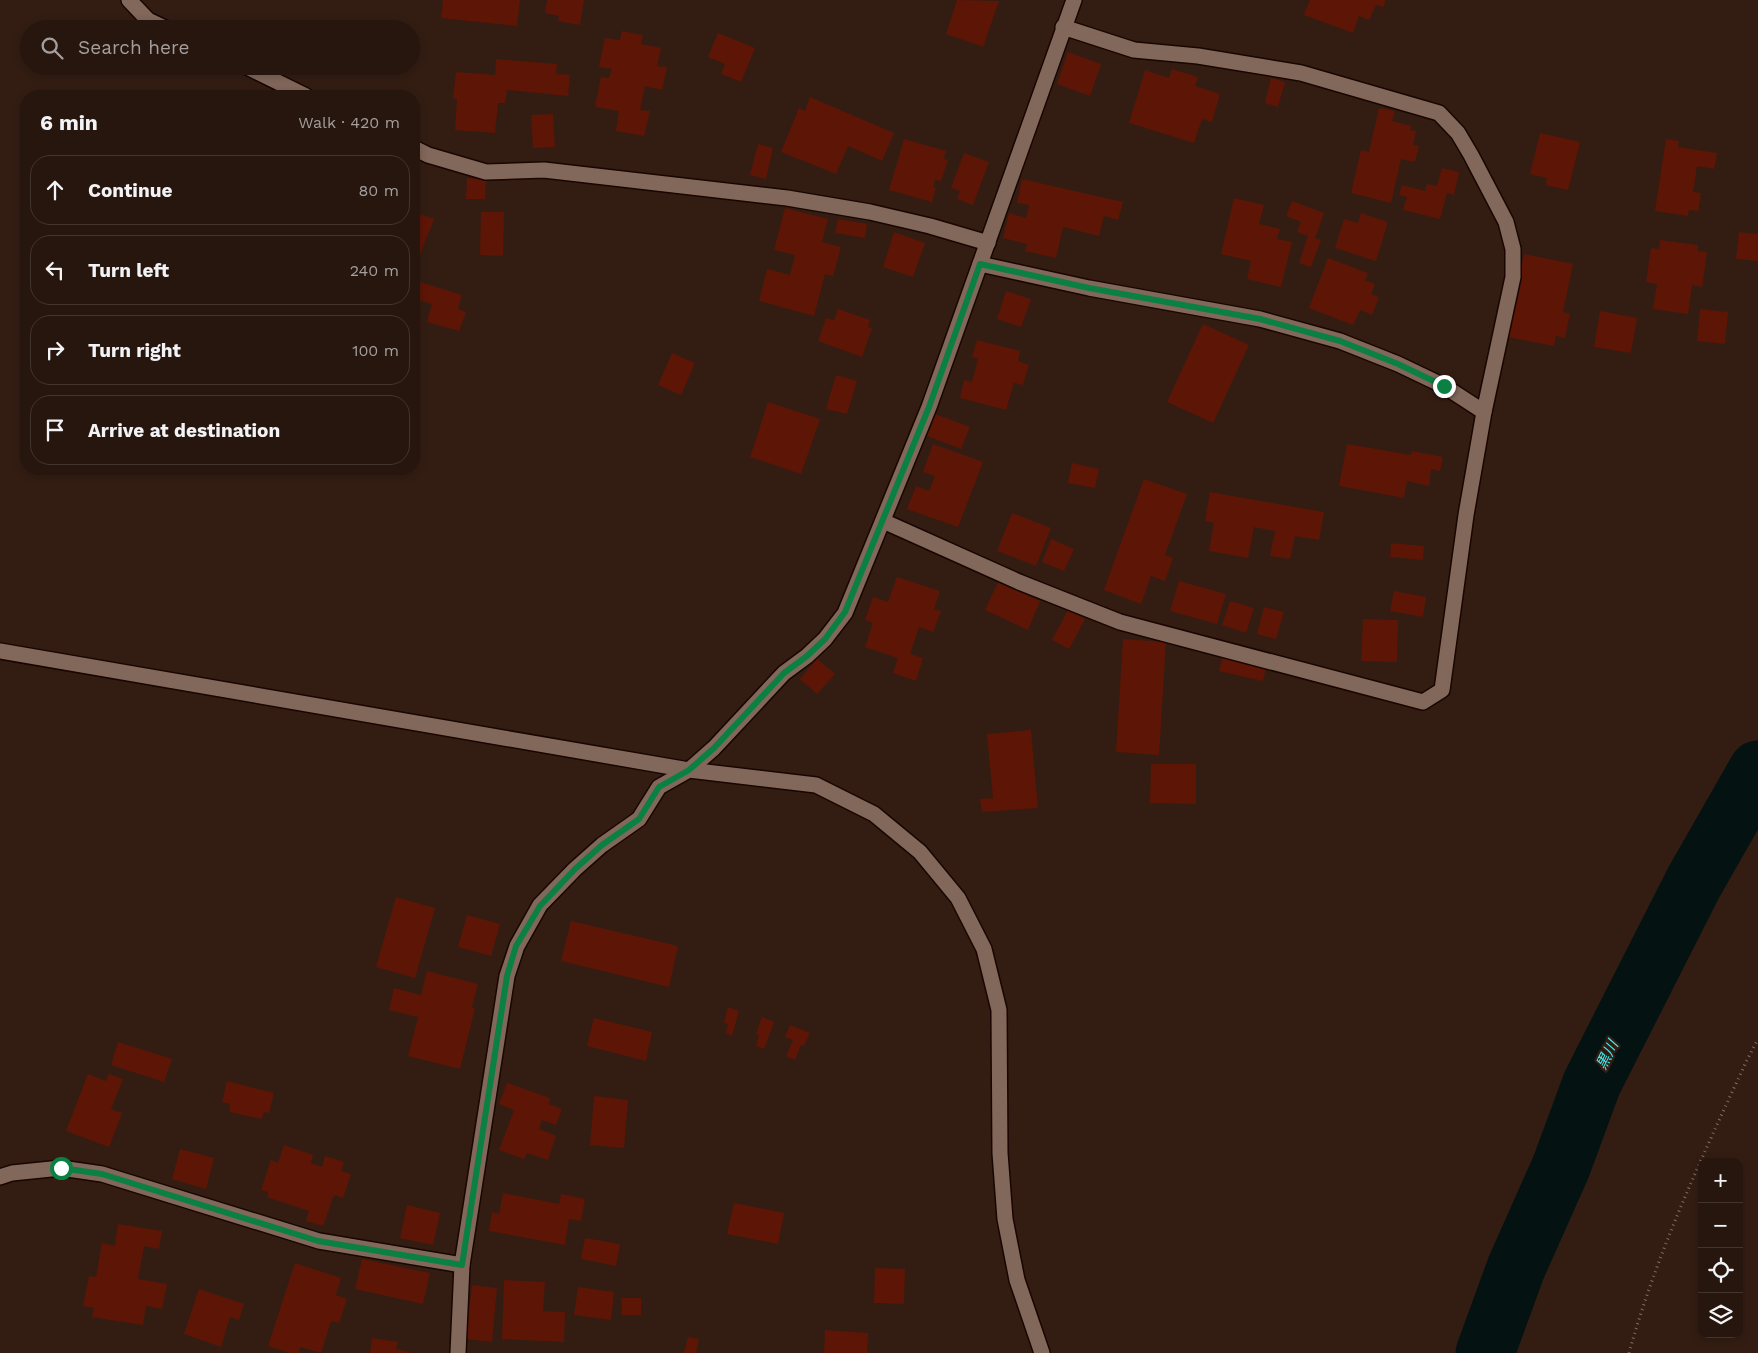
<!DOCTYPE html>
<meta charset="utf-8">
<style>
:root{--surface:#26160e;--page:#32231c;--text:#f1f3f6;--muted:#a49f9e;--line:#42352e}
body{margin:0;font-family:"Work Sans","Noto Sans JP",sans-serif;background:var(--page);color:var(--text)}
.controls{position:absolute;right:15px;bottom:15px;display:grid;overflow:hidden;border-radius:10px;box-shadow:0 2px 8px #0003}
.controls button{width:45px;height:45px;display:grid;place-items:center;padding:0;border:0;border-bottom:1px solid var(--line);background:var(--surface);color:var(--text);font:25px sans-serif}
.stop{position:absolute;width:15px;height:15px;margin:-11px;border:4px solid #0b8043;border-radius:50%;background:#fff}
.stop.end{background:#0b8043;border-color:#fff;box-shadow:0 1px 5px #0008}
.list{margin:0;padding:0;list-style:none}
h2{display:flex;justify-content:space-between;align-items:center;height:65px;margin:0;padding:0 20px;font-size:21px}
h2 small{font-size:16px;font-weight:400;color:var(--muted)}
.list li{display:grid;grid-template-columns:32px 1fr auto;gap:15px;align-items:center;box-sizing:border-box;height:70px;margin:0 10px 10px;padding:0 10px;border:1px solid var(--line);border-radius:20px}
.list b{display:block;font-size:19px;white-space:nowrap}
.list em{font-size:16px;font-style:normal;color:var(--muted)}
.icon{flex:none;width:28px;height:28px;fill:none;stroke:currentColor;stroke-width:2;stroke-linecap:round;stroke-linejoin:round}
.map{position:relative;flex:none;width:1758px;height:1353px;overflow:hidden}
.search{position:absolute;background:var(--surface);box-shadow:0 2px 8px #0003;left:20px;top:20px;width:400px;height:55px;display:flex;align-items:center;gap:12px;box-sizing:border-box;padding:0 18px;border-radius:28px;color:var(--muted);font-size:19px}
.panel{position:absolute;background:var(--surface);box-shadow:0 2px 8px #0003;left:20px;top:90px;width:400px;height:385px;border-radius:20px}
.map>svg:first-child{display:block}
</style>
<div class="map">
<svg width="1758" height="1353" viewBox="0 0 1758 1353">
<rect width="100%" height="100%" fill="#331d13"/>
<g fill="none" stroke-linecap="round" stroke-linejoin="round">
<polyline stroke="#041212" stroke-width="59" points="1485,1353 1516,1268 1561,1167 1592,1083 1694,882 1758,770"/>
</g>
<g fill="#5d1506">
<polygon points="443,0 520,0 517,26 441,18"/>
<polygon points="547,0 584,0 580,25 558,21 559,16 545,13"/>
<polygon points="957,0 999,1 983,47 946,34"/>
<polygon points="1310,0 1386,0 1383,7 1376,5 1369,20 1359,16 1353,33 1304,15"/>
<polygon points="622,31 643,35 641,44 661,48 657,66 667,67 662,90 645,86 640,110 650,111 644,136 616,131 619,111 595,107 601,77 609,78 612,69 599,67 605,38 620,40"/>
<polygon points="718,33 755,48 741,82 721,74 725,64 708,57"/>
<polygon points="1068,52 1101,64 1090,96 1057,84"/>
<polygon points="496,59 557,64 556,74 570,75 568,96 507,90 505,103 498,103 495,133 455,130 457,99 453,98 456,72 495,75"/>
<polygon points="1172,69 1198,77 1195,86 1220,94 1212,122 1202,119 1194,143 1129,123 1145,70 1169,78"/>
<polygon points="1271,78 1285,82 1278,107 1265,103"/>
<polygon points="810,97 894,133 882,161 848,146 836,174 781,152 799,108 805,111"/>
<polygon points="1379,108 1395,111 1392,121 1411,126 1410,130 1416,131 1413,145 1419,146 1415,162 1401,159 1391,203 1351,193 1361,150 1369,152"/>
<polygon points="553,114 555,147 533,148 531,115"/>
<polygon points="1540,133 1580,142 1568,190 1546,185 1547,178 1530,174"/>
<polygon points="904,139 946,151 944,159 948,160 941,181 935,180 933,187 936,188 932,202 889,190"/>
<polygon points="1666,139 1679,141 1678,147 1717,153 1714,169 1697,166 1693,192 1701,193 1698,211 1689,210 1688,216 1655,211"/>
<polygon points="758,144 773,148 766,179 750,175"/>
<polygon points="964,153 989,162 973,205 957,199 960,191 951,188"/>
<polygon points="1442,168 1459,172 1454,195 1447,193 1440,219 1403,210 1407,197 1399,195 1402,185 1425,191 1427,184 1437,186"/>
<polygon points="467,178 486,179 485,199 466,199"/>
<polygon points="1022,179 1123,202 1118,220 1104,216 1099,236 1063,227 1056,258 1025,251 1027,244 1003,238 1009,213 1026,218 1029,205 1017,203"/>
<polygon points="1234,198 1264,205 1259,224 1280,229 1277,239 1292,242 1281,287 1247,279 1251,261 1221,254"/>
<polygon points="1292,201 1324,213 1315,238 1321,240 1311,267 1299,263 1308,236 1297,232 1301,222 1286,216"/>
<polygon points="785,208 828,219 822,242 841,247 833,276 825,274 814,316 759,301 767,269 790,275 795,255 774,250"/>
<polygon points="414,212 434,219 414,270"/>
<polygon points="481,212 504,212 503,256 480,255"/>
<polygon points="1361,213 1388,222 1376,261 1335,248 1344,219 1358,223"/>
<polygon points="838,219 867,224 865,238 835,233"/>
<polygon points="894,232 925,243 913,277 883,267"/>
<polygon points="1739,232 1758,234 1758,261 1736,259"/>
<polygon points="1660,240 1698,245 1698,251 1707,252 1702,287 1692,285 1688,314 1653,309 1657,284 1646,282 1651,248 1659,249"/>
<polygon points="1524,254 1573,264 1563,312 1570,314 1565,338 1556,336 1554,346 1507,337"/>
<polygon points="1328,258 1368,273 1365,280 1375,284 1371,294 1379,297 1372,315 1360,310 1353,325 1309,308"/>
<polygon points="420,282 462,295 458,309 466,312 459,331 427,322 432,304 415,299"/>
<polygon points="1006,291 1031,299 1021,327 997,319"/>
<polygon points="838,309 870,320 868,327 872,328 862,357 818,341 826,318 834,320"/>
<polygon points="1700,309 1728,312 1725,344 1697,341"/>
<polygon points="1600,311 1637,318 1631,353 1594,347"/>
<polygon points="414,321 421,323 414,347"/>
<polygon points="1203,324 1249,345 1213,423 1167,402"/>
<polygon points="977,340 1020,351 1018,361 1029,365 1023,385 1014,383 1006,410 960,398 964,380 972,382 978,359 972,357"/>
<polygon points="672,353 695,363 681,395 658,385"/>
<polygon points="836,375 857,381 847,414 826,409"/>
<polygon points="768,402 820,419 801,474 750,457"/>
<polygon points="935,414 970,427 961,449 927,436"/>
<polygon points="933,444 983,462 958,527 907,509 916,486 929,491 935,476 923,472"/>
<polygon points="1347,444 1411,455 1412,451 1443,457 1440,471 1431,469 1429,486 1407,481 1404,498 1339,486"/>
<polygon points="1072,463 1099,469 1095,488 1068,483"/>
<polygon points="1144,479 1187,494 1165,555 1173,558 1165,581 1151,576 1141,604 1104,590"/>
<polygon points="1210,492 1324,512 1319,540 1295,536 1290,559 1270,556 1275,531 1254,527 1248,558 1209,551 1214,523 1205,521"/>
<polygon points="1012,513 1051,528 1036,566 997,551"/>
<polygon points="1051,539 1074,549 1064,571 1042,562"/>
<polygon points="1391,543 1424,546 1423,560 1390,557"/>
<polygon points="897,577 940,591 934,609 941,611 933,632 919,627 910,654 923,658 916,681 893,673 898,658 865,647 873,623 865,620 873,597 888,602"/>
<polygon points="1179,581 1226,594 1217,624 1170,611"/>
<polygon points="998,582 1040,601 1028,630 985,610"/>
<polygon points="1394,591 1426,597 1423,617 1390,611"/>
<polygon points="1230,601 1254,608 1246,633 1222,625"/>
<polygon points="1264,607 1284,612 1276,639 1257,634"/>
<polygon points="1068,610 1085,619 1069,649 1052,640"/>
<polygon points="1363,619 1398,620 1397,662 1361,661"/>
<polygon points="1123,639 1166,642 1159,755 1116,752"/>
<polygon points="1223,657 1266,667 1263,681 1219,671"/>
<polygon points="817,659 835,674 817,694 800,679"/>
<polygon points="1031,730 1038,808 982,812 980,799 993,798 987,734"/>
<polygon points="1151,764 1196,764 1196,804 1150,803"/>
<polygon points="396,897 435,908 415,978 376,967"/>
<polygon points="467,915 500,924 491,956 458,947"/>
<polygon points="571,921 678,946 669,987 561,961"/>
<polygon points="427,971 478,984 472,1007 475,1008 460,1069 408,1056 418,1017 389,1010 394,988 421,995"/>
<polygon points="728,1007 739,1011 732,1036 726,1033 728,1024 724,1023"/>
<polygon points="762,1017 774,1022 764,1049 756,1046 759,1035 756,1034"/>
<polygon points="594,1018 652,1032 646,1061 587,1046"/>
<polygon points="790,1025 810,1033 804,1046 801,1045 795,1060 786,1056 793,1040 785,1037"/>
<polygon points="118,1042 172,1059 164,1082 111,1065"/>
<polygon points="88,1074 106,1081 109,1074 123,1079 111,1109 122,1113 109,1147 66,1131"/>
<polygon points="227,1081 274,1093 269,1113 264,1112 262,1119 229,1112 230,1104 222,1102"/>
<polygon points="507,1083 550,1098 549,1104 562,1109 556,1125 542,1120 539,1129 556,1136 548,1160 527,1153 524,1159 499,1150 514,1110 499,1104"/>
<polygon points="594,1096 628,1100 624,1148 590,1145"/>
<polygon points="284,1145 313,1155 311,1163 322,1167 325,1156 344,1162 341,1171 351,1174 343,1198 334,1195 323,1226 306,1221 309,1211 267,1197 268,1192 261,1190 271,1160 278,1163"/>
<polygon points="180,1149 214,1158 206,1189 172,1179"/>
<polygon points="503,1193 559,1204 561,1194 585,1199 581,1221 569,1219 565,1245 489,1231 492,1212 499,1214"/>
<polygon points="734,1203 784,1213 778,1244 727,1234"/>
<polygon points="407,1205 440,1213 433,1245 400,1238"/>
<polygon points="118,1224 162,1231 159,1249 144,1246 138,1279 167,1284 162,1309 146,1306 143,1325 92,1317 94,1308 83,1306 89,1276 96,1277 102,1243 115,1246"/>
<polygon points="585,1238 620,1244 616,1266 581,1259"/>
<polygon points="362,1259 430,1273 423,1304 355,1289"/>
<polygon points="295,1263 341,1278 336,1295 347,1299 339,1323 331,1321 321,1353 300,1347 299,1353 290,1353 268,1346"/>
<polygon points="875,1268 905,1269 904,1304 874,1303"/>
<polygon points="504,1280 545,1282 543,1311 565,1312 564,1342 502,1339"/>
<polygon points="472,1285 497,1288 492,1342 466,1339"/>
<polygon points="578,1287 614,1292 611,1320 574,1315"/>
<polygon points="199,1289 244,1304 239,1320 230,1317 221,1347 184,1334"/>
<polygon points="621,1298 641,1298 641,1315 622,1315"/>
<polygon points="825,1330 868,1333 867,1353 824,1353"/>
<polygon points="688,1337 699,1339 696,1353 684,1353"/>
<polygon points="372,1338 398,1342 396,1349 412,1353 370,1353"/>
</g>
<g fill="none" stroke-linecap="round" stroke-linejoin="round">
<defs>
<g id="minor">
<polyline points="129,0 148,20 167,29"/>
<polyline points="245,66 306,96"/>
<polyline points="414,148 428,155 486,172 544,170 787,198 870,212 930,226 988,243"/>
<polyline points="980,264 1089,288 1260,319 1340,341 1398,364 1444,386 1484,412"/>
<polyline points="883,521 1019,582 1120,622 1423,702 1442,690 1466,515 1484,412 1513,277 1513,249 1506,222 1471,155 1458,133 1439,113 1301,73 1198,56 1134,50 1063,27"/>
<polyline points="0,651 689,770 816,785 874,814 920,852 958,898 984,949 999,1010 1000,1153 1005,1219 1017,1280 1042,1353"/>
<polyline points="0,1177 12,1173 61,1168 102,1174 319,1241 462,1265"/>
<polyline points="458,1353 462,1265 507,976 517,946 540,905 575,869 602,845 639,819 659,787 689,770 714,748 784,673 807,656 825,639 845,613 929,407 1074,0"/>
</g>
</defs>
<use href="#minor" stroke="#190601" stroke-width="18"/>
<path stroke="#806d64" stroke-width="3" stroke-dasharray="1 4" stroke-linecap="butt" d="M1629,1353C1657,1252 1702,1157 1746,1062L1758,1039"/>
<use href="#minor" stroke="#82675b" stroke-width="15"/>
</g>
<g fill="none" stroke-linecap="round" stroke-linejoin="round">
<polyline stroke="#0b8043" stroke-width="6" points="61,1168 102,1174 318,1241 462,1265 507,976 516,946 540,906 575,869 602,845 639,819 659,787 689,770 714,748 784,673 807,656 825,639 845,612 929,407 980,264 1089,288 1260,319 1340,341 1398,364 1444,386"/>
</g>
<g text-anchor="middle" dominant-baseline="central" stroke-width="4.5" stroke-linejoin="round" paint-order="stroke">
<g font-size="15" font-style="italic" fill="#3deef2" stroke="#331d13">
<text transform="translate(1607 1055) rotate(-63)">黒川</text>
</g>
</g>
</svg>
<div class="controls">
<button>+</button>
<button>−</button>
<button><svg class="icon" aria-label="locate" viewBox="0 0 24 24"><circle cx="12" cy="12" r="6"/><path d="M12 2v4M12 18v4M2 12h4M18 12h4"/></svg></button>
<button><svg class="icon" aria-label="layers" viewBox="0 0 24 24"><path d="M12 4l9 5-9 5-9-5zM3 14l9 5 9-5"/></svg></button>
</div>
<div class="stop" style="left:61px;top:1168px"></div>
<div class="stop end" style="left:1444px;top:386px"></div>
<div class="search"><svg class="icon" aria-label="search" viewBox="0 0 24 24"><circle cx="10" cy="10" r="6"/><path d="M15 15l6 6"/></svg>Search here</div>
<section class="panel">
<h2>6 min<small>Walk · 420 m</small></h2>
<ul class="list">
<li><svg class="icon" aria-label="ahead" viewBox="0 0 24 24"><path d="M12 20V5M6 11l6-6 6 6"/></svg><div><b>Continue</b></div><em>80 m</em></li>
<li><svg class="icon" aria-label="left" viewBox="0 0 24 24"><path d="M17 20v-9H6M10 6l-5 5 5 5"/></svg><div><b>Turn left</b></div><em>240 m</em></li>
<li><svg class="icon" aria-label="right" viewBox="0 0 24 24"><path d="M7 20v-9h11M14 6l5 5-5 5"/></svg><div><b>Turn right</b></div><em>100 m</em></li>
<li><svg class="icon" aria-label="arrive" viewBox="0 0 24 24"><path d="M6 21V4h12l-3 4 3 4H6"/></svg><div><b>Arrive at destination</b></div></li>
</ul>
</section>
</div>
